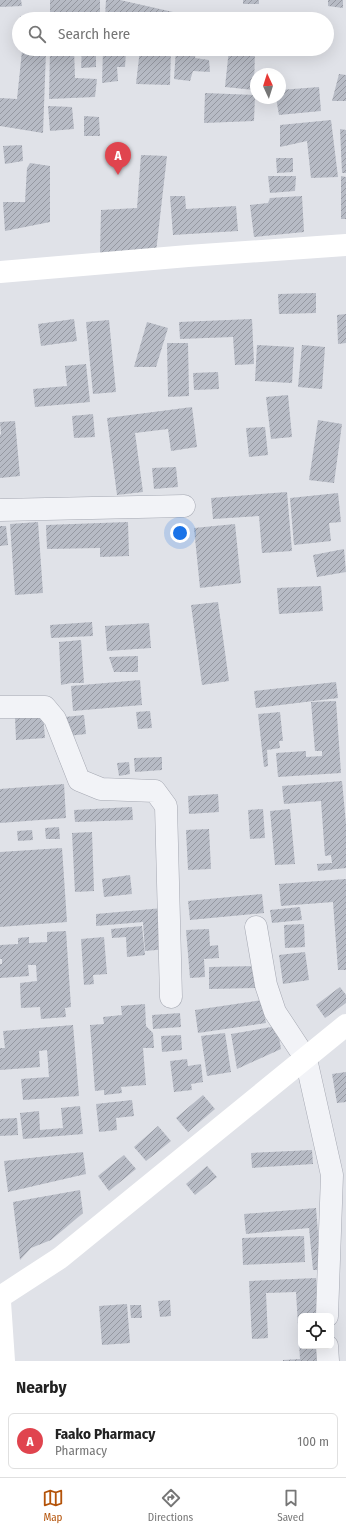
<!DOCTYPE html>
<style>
:root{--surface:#fff;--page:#f6f6f6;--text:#222;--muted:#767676;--line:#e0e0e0;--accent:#b45309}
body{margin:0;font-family:"Fira Sans Condensed",sans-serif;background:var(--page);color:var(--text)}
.controls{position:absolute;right:12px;bottom:12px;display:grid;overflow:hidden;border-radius:6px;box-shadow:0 4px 16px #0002}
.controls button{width:36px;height:36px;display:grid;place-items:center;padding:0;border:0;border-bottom:1px solid var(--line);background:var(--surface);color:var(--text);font:20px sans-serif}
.compass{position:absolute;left:250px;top:68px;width:36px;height:36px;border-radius:50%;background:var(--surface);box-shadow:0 4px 16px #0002;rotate:356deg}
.you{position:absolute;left:180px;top:533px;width:14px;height:14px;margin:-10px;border:3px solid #fff;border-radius:50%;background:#1a73e8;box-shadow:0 0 0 6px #1a73e833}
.badge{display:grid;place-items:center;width:26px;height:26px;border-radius:50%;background:var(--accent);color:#fff;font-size:13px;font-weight:700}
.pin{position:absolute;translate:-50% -33px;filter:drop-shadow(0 1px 2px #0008)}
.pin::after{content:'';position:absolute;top:21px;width:14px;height:12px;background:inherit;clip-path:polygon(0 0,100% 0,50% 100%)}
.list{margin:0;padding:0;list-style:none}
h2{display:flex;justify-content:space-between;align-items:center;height:52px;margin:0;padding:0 16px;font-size:17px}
h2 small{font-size:13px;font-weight:400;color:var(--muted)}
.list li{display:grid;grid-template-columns:26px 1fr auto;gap:12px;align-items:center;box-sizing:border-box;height:56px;margin:0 8px 8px;padding:0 8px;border:1px solid var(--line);border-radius:6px}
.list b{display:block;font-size:15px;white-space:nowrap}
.list p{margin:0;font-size:13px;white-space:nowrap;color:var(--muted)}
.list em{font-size:13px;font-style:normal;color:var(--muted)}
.icon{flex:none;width:22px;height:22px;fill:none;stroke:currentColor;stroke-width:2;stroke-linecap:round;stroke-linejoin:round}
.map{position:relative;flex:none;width:346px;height:1361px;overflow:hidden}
.search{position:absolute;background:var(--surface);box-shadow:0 4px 16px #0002;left:12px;right:12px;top:12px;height:44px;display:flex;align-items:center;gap:10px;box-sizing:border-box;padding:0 14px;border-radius:22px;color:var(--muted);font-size:15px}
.sheet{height:116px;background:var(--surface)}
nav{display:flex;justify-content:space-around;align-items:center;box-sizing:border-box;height:56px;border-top:1px solid var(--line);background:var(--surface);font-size:11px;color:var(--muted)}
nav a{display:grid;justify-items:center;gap:2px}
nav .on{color:var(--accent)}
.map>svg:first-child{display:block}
</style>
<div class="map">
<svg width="346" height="1361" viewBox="0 0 346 1361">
<defs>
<pattern id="building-hatch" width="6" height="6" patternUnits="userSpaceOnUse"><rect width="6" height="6" fill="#b7bbc5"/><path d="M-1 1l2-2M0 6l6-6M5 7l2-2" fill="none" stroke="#9598a1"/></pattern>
</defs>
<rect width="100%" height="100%" fill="#e0e2e8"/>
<g fill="url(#building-hatch)">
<polygon points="0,0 21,0 22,6 0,7"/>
<rect x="50" y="0" width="50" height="19"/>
<polygon points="106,0 120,0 173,12 173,19 113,19 105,17"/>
<rect x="243" y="0" width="16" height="4"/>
<polygon points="328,0 343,0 343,8 328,6"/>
<polygon points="20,16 42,18 42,19 20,19"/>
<polygon points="327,32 333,33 327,49"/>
<polygon points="50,49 74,49 75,78 97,79 95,97 49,99"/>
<polygon points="82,49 96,49 96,67 81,68"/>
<polygon points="103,49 126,51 125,67 117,67 118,81 102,83"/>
<polygon points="140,49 171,49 170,85 136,84"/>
<polygon points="176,49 196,49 195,58 209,60 210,72 193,71 190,81 174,79"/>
<polygon points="229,49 255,49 254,90 225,87"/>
<polygon points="287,49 311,49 311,50 287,52"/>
<polygon points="22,51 46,51 43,133 0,126 0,98 17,99"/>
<polygon points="339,74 346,75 346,101 332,101"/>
<polygon points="319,87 321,111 279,115 276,98 280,98 280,90"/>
<polygon points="205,93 255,95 254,121 204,123"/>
<polygon points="48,106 72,107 74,129 50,131"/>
<polygon points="84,116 99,117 100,136 84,136"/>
<polygon points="331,120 338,177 311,178 307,141 280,147 280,125"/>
<polygon points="340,129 346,130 346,173 342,173"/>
<polygon points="22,145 23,161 5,164 3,146"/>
<polygon points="141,155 167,156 156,252 100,253 101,210 137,208"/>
<polygon points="276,158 293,158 293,172 277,173"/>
<polygon points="30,163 50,166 50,222 5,231 3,202 25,202 27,168"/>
<polygon points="268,176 296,176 295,191 270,193"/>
<polygon points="341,176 346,177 346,219 341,219"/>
<polygon points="170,196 185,196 186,209 236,206 238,231 173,235"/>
<polygon points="302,196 304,232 254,237 250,205 268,203 270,198"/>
<polygon points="316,293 316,313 279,314 278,294"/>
<polygon points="346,314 346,343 338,344 337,315"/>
<polygon points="74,319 77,341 41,346 38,324"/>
<polygon points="252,319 254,364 235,365 233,337 180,339 179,322"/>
<polygon points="109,320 116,392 93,394 86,322"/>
<polygon points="147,322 168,328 156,367 134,367"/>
<polygon points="167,343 188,343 189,396 168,397"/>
<polygon points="257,345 294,347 292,383 255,381"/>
<polygon points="302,345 325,347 322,389 298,387"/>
<polygon points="86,364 90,402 35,407 33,389 67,386 65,366"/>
<polygon points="218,372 219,389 194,390 193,373"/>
<polygon points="288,395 292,437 271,439 266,397"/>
<polygon points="192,407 197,447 171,451 168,429 135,433 143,492 117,495 107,418"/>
<polygon points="93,414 95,437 74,438 72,416"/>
<polygon points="318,420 342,424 334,483 309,480"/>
<polygon points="15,421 20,476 0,478 0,435 1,434 0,422"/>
<polygon points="265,427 268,455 249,457 246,428"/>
<polygon points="176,467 178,487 154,489 152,468"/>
<polygon points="287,492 292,551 262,553 259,516 213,519 211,498"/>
<polygon points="338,493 341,522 329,523 331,541 294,545 290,498"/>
<polygon points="38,522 43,593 15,595 10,524"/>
<polygon points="128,522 129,556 100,557 100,548 47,549 46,525"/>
<polygon points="235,524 241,583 200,588 194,528"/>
<polygon points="0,526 6,526 8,545 0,546"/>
<polygon points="344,549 346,572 317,577 313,555"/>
<polygon points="321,586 323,611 279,614 277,588"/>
<polygon points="218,602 229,681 202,685 191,605"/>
<polygon points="92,622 93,636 51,638 50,625"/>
<polygon points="149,623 151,648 107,651 105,626"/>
<polygon points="81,640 84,683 71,683 61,685 59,642"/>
<polygon points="138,656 138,672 114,672 109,657"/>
<polygon points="140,680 142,705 73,711 71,686"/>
<polygon points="336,682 338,698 256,708 254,691"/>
<polygon points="336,701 341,773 278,777 276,753 306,751 306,757 322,756 322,751 315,751 311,702"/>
<polygon points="150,711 152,728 138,729 136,712"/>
<polygon points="280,712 283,741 279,741 280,748 267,750 268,766 264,767 258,714"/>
<polygon points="43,715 45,738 16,740 15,717"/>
<polygon points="84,715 86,734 67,736 65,717"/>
<polygon points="162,757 162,770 135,772 134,758"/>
<polygon points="129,762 130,774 119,776 117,763"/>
<polygon points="342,781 346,824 346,868 318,871 317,864 332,863 331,855 325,856 321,801 284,804 282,786"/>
<polygon points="64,784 66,818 0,823 0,789"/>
<polygon points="218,794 219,812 189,814 188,796"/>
<polygon points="132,807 133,820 75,822 74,810"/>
<polygon points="263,809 265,838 250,839 248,810"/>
<polygon points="290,809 295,864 275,865 270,811"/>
<polygon points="59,827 60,839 46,839 45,828"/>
<polygon points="209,829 211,869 188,870 186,830"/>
<polygon points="32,830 33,840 18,841 17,831"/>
<polygon points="92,832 94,891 75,892 72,833"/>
<polygon points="62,848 67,922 0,927 0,852"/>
<polygon points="130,875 132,894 104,897 102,879"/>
<polygon points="346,879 346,970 338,970 333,902 281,906 279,884"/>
<polygon points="262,894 264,913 190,920 188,901"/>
<polygon points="300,907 302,920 272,923 270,910"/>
<polygon points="163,908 167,949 145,951 143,922 96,926 96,914"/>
<polygon points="304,924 305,947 285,948 284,925"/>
<polygon points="142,926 145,955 127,957 126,937 112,938 111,929"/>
<polygon points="209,929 210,946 218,945 219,958 204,959 205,977 190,978 186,930"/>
<polygon points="66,931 71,1007 65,1008 66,1017 41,1019 40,1007 21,1008 20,983 37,981 36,965 28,965 29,976 0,978 0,964 2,964 2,959 0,959 0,945 18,944 18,938 29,937 29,943 47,942 47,932"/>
<polygon points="104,937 107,974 93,975 94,984 84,985 81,939"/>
<polygon points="305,952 309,980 283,984 279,955"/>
<polygon points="257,966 257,988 209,989 209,967"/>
<polygon points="340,987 346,995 346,1003 325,1018 316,1005"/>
<polygon points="262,1000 266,1023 198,1033 195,1010"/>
<polygon points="145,1004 146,1026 153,1033 154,1048 143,1048 146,1085 121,1087 122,1093 104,1095 104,1090 95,1091 90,1025 104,1024 103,1017 122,1015 121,1006"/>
<polygon points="180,1013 181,1027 153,1029 152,1015"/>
<polygon points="73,1025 79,1096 23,1100 21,1079 49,1077 47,1050 39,1051 40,1067 0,1070 0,1048 5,1048 3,1031"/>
<polygon points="277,1026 281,1049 237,1069 231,1034"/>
<polygon points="225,1033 231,1072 207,1076 201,1036"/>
<polygon points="181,1035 182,1050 162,1052 161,1036"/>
<polygon points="187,1059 188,1066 201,1064 203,1082 191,1084 192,1090 174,1092 170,1061"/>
<polygon points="346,1072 346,1102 337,1103 332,1074"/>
<polygon points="203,1095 215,1109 188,1132 176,1118"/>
<polygon points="132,1100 134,1116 116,1118 117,1130 99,1132 96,1104"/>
<polygon points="80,1106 83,1134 23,1139 20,1113 39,1111 40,1130 63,1128 61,1108"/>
<polygon points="17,1118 18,1135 0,1136 0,1119"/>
<polygon points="158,1126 171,1141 146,1161 134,1147"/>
<polygon points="312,1150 313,1164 252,1168 251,1153"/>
<polygon points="83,1152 86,1174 8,1192 4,1161"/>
<polygon points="124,1155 136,1169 109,1191 98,1176"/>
<polygon points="207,1166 217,1177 195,1195 186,1184"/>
<polygon points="80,1190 83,1213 51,1240 31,1248 20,1260 13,1202"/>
<polygon points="316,1208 321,1270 313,1270 309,1228 246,1234 244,1214"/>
<polygon points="304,1236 305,1262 243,1265 242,1238"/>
<polygon points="316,1278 318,1316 301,1316 301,1346 319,1346 320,1361 283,1361 283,1360 300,1359 296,1292 266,1293 268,1338 252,1339 249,1281"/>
<polygon points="170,1300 171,1316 160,1317 158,1301"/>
<polygon points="127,1304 130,1343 102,1345 99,1306"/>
<polygon points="130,1305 141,1305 142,1318 131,1318"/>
</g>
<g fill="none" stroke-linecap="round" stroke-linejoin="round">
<defs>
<g id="street">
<polyline points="0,510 184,506"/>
<polyline points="0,707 45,707 55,719 79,780 101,789 155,791 166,806 171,997"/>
<polyline points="256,927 266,985 275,1012 306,1059 332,1175 327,1316"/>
<polyline points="327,1346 328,1361"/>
</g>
</defs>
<use href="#street" stroke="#a5a8b2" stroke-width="23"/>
<use href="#street" stroke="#f2f3f7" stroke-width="22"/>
<g stroke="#fff" stroke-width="22">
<polyline points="0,272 188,256 346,245"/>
<polyline points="0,1297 60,1258 346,1025"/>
<polyline points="0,1302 4,1361"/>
</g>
</g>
</svg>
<div class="controls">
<button><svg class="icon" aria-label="locate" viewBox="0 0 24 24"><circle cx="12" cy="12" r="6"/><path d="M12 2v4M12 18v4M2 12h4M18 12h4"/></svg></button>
</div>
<svg class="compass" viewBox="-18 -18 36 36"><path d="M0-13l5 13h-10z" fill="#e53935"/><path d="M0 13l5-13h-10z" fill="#767676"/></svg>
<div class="you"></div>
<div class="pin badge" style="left:118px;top:175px;background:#e0444e">A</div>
<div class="search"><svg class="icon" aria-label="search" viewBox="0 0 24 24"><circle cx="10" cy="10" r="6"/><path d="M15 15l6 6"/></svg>Search here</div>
</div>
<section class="sheet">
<h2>Nearby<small></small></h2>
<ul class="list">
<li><span class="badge" style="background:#e0444e">A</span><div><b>Faako Pharmacy</b><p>Pharmacy</p></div><em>100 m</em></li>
</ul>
</section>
<nav>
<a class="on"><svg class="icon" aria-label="map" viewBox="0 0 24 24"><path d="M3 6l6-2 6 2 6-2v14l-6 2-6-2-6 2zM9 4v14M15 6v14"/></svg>Map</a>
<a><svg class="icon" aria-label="directions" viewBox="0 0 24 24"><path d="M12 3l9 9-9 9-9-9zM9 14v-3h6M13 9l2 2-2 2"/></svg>Directions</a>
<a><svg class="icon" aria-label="saved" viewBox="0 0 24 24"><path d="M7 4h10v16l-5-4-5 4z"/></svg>Saved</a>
</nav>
